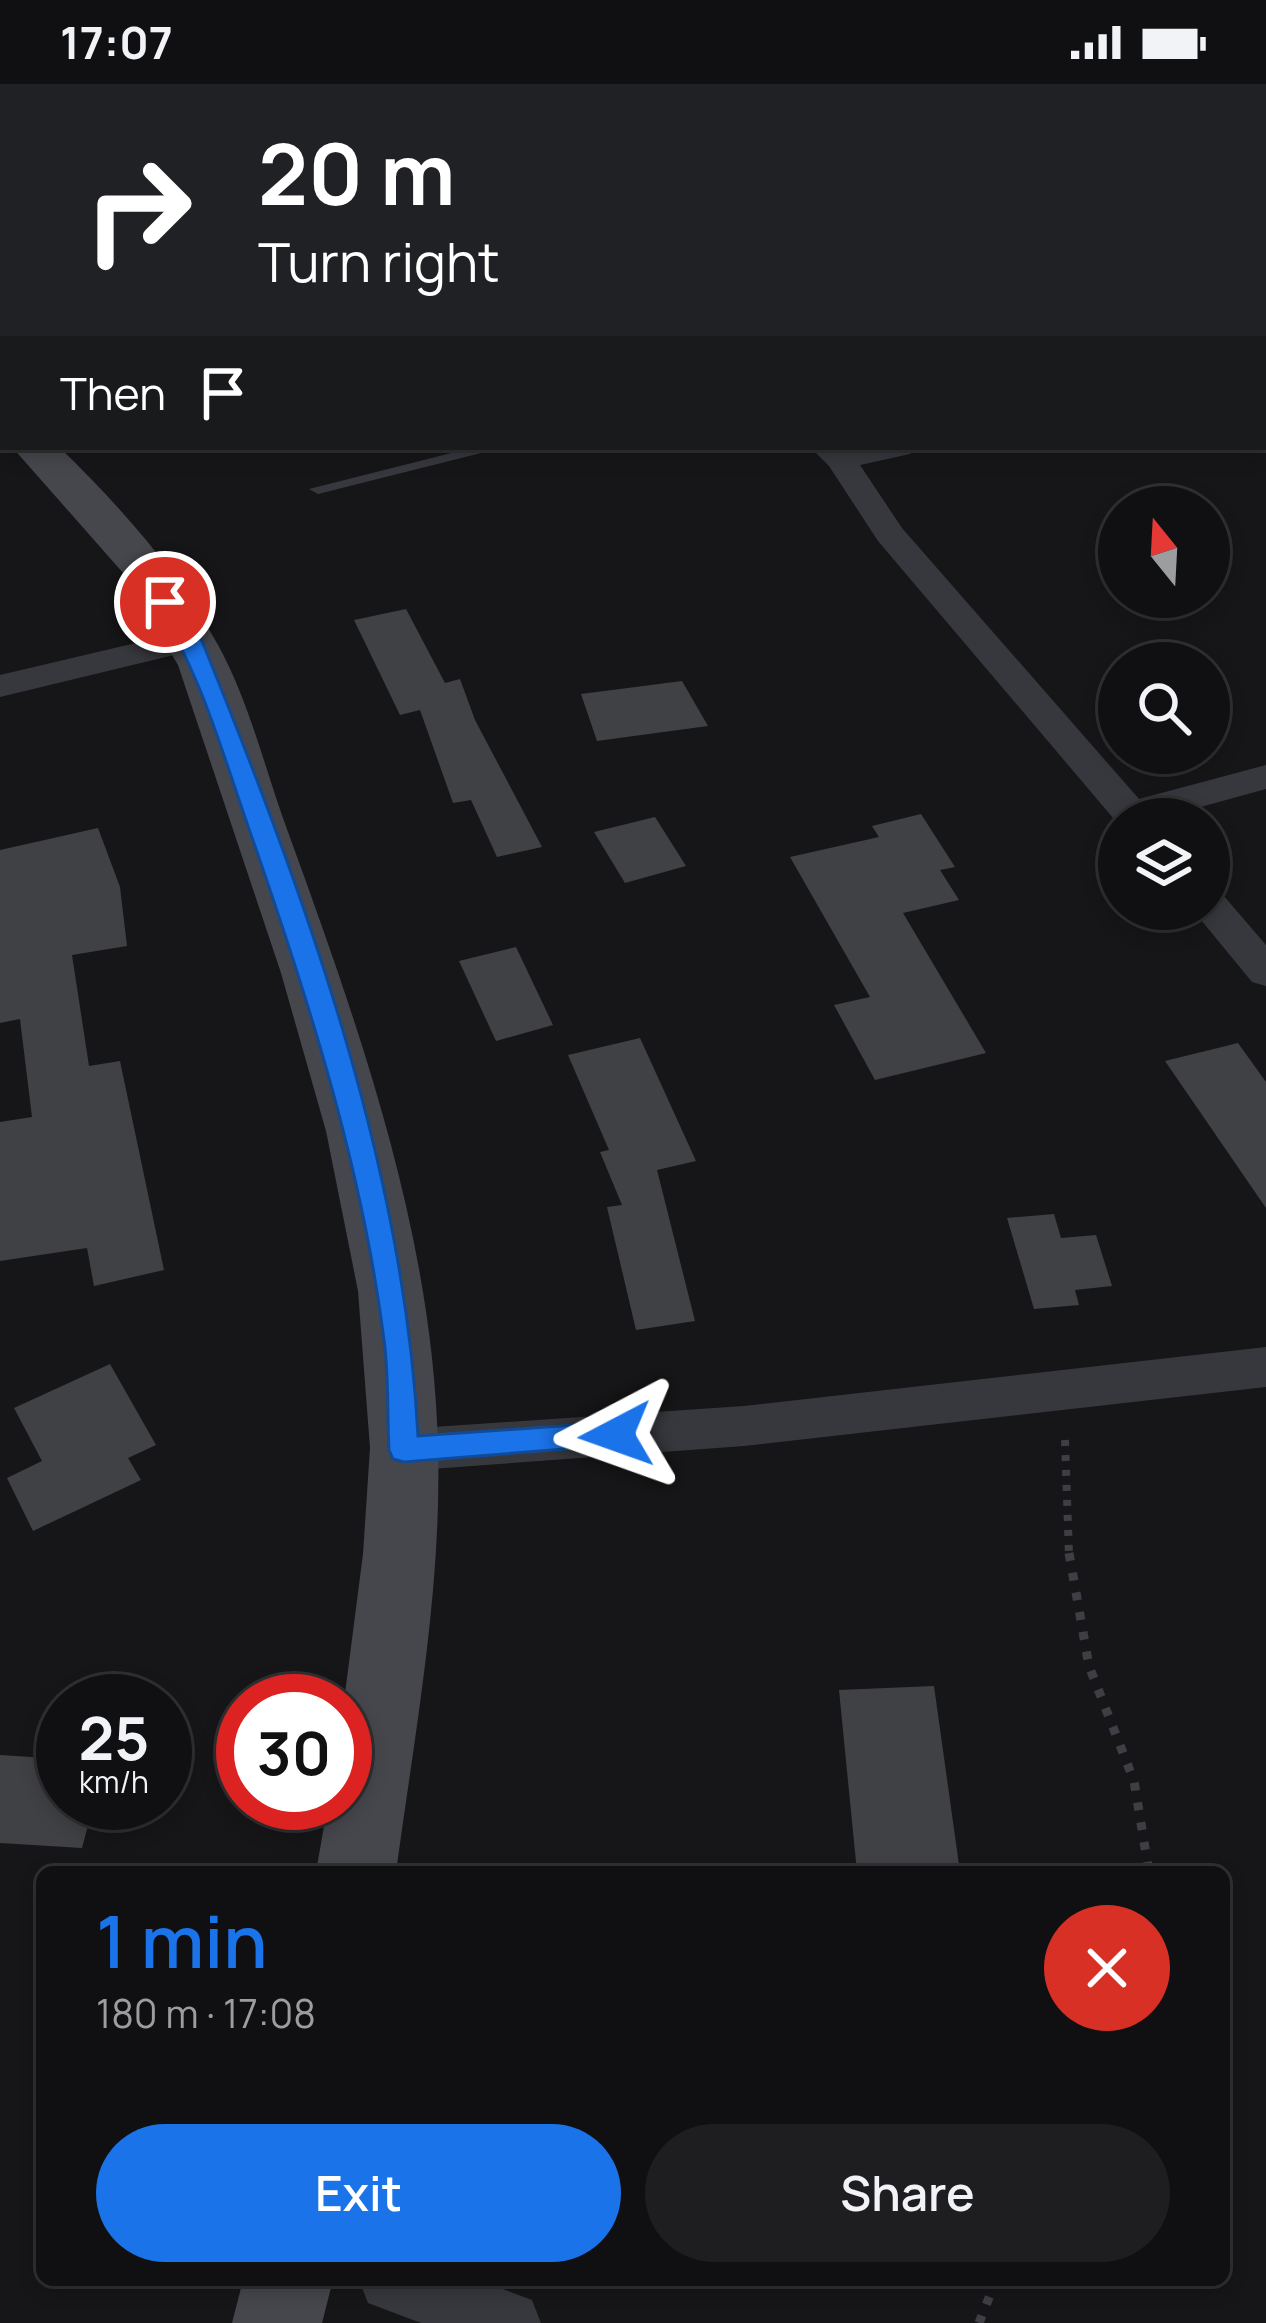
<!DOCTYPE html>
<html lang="en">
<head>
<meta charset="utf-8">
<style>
  :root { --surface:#101012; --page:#1e1e20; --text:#f1f3f6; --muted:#9c9d9f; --line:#303032; --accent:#1a73e8 }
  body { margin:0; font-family:Manrope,sans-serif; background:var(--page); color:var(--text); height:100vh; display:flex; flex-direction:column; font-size:45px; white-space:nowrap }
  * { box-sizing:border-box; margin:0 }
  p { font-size:39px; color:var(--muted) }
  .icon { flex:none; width:66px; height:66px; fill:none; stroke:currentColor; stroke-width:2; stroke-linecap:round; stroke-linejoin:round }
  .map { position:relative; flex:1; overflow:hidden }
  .drawer { position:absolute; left:36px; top:1782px; width:1194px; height:420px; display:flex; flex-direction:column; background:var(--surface); border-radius:18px; box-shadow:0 6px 18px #0003,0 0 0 3px var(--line) }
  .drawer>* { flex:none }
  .guide { position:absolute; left:0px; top:0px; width:1266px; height:366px; box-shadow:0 6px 18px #0003,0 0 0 3px var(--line); background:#202124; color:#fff; overflow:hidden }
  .needle { width:78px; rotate:342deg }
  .fabs { position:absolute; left:1098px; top:402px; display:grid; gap:24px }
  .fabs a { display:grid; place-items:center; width:132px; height:132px; border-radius:50%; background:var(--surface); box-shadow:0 6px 18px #0003,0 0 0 3px var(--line); font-size:60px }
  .speed { position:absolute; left:36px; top:1590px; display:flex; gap:24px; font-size:60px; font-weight:700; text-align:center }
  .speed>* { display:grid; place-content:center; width:156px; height:156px; border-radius:50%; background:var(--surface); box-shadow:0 6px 18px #0003,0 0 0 3px var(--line); line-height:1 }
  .speed small { font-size:30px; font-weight:400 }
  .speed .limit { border:18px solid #d22; background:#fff; color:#111 }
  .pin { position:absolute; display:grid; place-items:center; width:102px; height:102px; color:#fff; margin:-51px; border:6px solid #fff; border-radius:50%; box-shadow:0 3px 12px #0007 }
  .me { position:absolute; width:132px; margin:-66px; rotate:266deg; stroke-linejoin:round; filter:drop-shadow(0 0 9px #0008) }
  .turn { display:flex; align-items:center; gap:42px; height:252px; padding:0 60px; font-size:54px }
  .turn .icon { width:156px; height:156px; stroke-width:2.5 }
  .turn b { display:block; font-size:84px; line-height:102px }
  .then { display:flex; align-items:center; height:114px; padding:0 60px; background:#0003; gap:24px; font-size:45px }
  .round { display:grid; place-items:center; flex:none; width:126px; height:126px; border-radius:63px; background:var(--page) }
  .headline { display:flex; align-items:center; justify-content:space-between; height:204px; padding:0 60px }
  h1 { font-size:72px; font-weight:600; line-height:90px; color:var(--accent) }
  .button { display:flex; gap:24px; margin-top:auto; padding:24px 60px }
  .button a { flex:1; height:138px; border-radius:72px; background:var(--accent); color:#fff; font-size:48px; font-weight:600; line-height:138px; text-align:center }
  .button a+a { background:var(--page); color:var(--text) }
  .status { display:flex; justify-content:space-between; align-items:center; height:84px; padding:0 60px; background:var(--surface); direction:ltr }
  .status svg { height:33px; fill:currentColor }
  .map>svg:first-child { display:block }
  .building { fill:#404145 }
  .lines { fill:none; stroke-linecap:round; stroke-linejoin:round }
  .path-far1 { stroke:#3d3f44; stroke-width:8; stroke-dasharray:6 9; stroke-linecap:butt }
  .path { stroke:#3d3f44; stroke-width:9; stroke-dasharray:8 12; stroke-linecap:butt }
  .lane { fill:#37383d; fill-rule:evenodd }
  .street { fill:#37383d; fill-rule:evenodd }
  .secondary { fill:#45474d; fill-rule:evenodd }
  .route { fill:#1a73e8; stroke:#114b97; stroke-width:3 }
</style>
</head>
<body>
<div class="status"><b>17:07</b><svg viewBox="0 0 49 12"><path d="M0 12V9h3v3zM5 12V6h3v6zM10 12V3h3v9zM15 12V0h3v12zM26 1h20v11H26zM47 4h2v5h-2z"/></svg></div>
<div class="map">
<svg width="1266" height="2239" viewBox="0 0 1266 2239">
  <rect width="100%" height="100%" fill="#161618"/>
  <g class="building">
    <polygon points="406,525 445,599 460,595 475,636 542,763 497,773 471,716 453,719 420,626 400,631 354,536"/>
    <polygon points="682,597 708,642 597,657 581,610"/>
    <polygon points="921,730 955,783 940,786 959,816 903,829 986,969 875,996 834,921 870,913 790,773 879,753 872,742"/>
    <polygon points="655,733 686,782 625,799 594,748"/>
    <polygon points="98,744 120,803 127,862 72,871 89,982 120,977 164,1186 94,1202 87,1164 0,1177 0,1038 32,1033 20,935 0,939 0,766"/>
    <polygon points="516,863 553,941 496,957 459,877"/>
    <polygon points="640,954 696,1077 657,1086 695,1237 636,1246 607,1123 622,1121 600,1068 609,1066 568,971"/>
    <polygon points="1238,959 1266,998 1266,1124 1165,977"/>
    <polygon points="1054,1130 1061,1154 1096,1151 1112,1202 1075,1206 1079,1221 1034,1225 1007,1134"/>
    <polygon points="110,1280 156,1361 128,1374 141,1396 33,1447 7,1394 42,1377 14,1324"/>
    <polygon points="934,1602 960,1788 857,1788 839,1606"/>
    <polygon points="0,1671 63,1675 63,1719 94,1719 82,1764 0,1759"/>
  </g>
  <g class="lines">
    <polyline class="path-far1" points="1065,1356 1069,1472"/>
    <g class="path">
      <polyline points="1069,1469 1089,1582 1134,1697 1149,1788"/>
      <polyline points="979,2239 996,2196"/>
    </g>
    <polygon class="lane" points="475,363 505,363 318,410 309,405"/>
    <g class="street">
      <polygon points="46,0 73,0 75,3 48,3"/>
      <polygon points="86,0 125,0 84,3"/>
      <polygon points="491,0 518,0 520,3 493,3"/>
      <polygon points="904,0 930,0 932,3 906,3"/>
      <polygon points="3,12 3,28 0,29 0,13"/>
      <rect x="1263" y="102" width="3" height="16"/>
      <rect x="1263" y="271" width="3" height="18"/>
      <polygon points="810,363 915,363 910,370 860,381 902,444 1139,715 1266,681 1266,705 1157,735 1119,735 1119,741 878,457 829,382"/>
      <polygon points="191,546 203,550 209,557 203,564 0,613 0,591"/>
      <polygon points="1209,808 1223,811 1266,861 1266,902 1252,898 1192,825 1209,825"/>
      <polygon points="1266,1263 1266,1303 744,1362 404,1387 387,1381 379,1366 387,1351 404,1345 744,1322"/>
      <polygon points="359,2196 479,2196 532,2216 541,2239 421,2239 368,2219"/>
    </g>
    <g class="secondary">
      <path d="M12,363H59C120,422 177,486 218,561C250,619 265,686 288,748C360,946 433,1151 438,1363C442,1505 415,1648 396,1788H316L328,1719H345L344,1617L363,1470L370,1364L358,1207L326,1047L281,889L178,581L124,490Z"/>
      <polygon points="243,2196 333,2196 322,2239 232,2239"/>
    </g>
  </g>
  <path class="route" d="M165,512L173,514L202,557C304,809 404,1079 418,1352L616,1338L627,1342L631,1351L627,1360L404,1378L393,1375L389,1366C387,1330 389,1292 384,1256C362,1082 307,911 249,745C222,668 200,587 155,518Z"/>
</svg>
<div class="fabs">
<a><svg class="needle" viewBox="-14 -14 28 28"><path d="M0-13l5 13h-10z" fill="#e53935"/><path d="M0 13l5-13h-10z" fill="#9c9d9f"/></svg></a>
<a><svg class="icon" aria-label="search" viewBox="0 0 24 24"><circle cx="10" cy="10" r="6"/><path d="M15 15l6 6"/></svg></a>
<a><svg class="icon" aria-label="layers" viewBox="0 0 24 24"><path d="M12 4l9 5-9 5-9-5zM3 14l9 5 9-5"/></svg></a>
</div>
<div class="speed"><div>25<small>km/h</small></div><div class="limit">30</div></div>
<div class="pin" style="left:165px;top:518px;background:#d93025"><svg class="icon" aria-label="arrive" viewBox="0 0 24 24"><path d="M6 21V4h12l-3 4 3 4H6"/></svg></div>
<svg class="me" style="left:616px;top:1351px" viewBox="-20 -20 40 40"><path d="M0-17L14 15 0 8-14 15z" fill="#1a73e8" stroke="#fff" stroke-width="4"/></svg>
<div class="guide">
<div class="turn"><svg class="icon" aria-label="right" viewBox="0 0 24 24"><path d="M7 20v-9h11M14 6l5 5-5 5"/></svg><div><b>20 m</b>Turn right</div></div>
<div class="then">Then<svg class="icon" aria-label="arrive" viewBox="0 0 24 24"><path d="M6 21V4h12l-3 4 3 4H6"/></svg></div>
</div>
<section class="drawer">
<div class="headline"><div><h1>1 min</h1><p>180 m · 17:08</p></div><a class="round" style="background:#d93025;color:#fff"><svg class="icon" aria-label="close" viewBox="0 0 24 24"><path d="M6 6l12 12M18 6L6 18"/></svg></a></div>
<div class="button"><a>Exit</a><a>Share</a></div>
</section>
</div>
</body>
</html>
